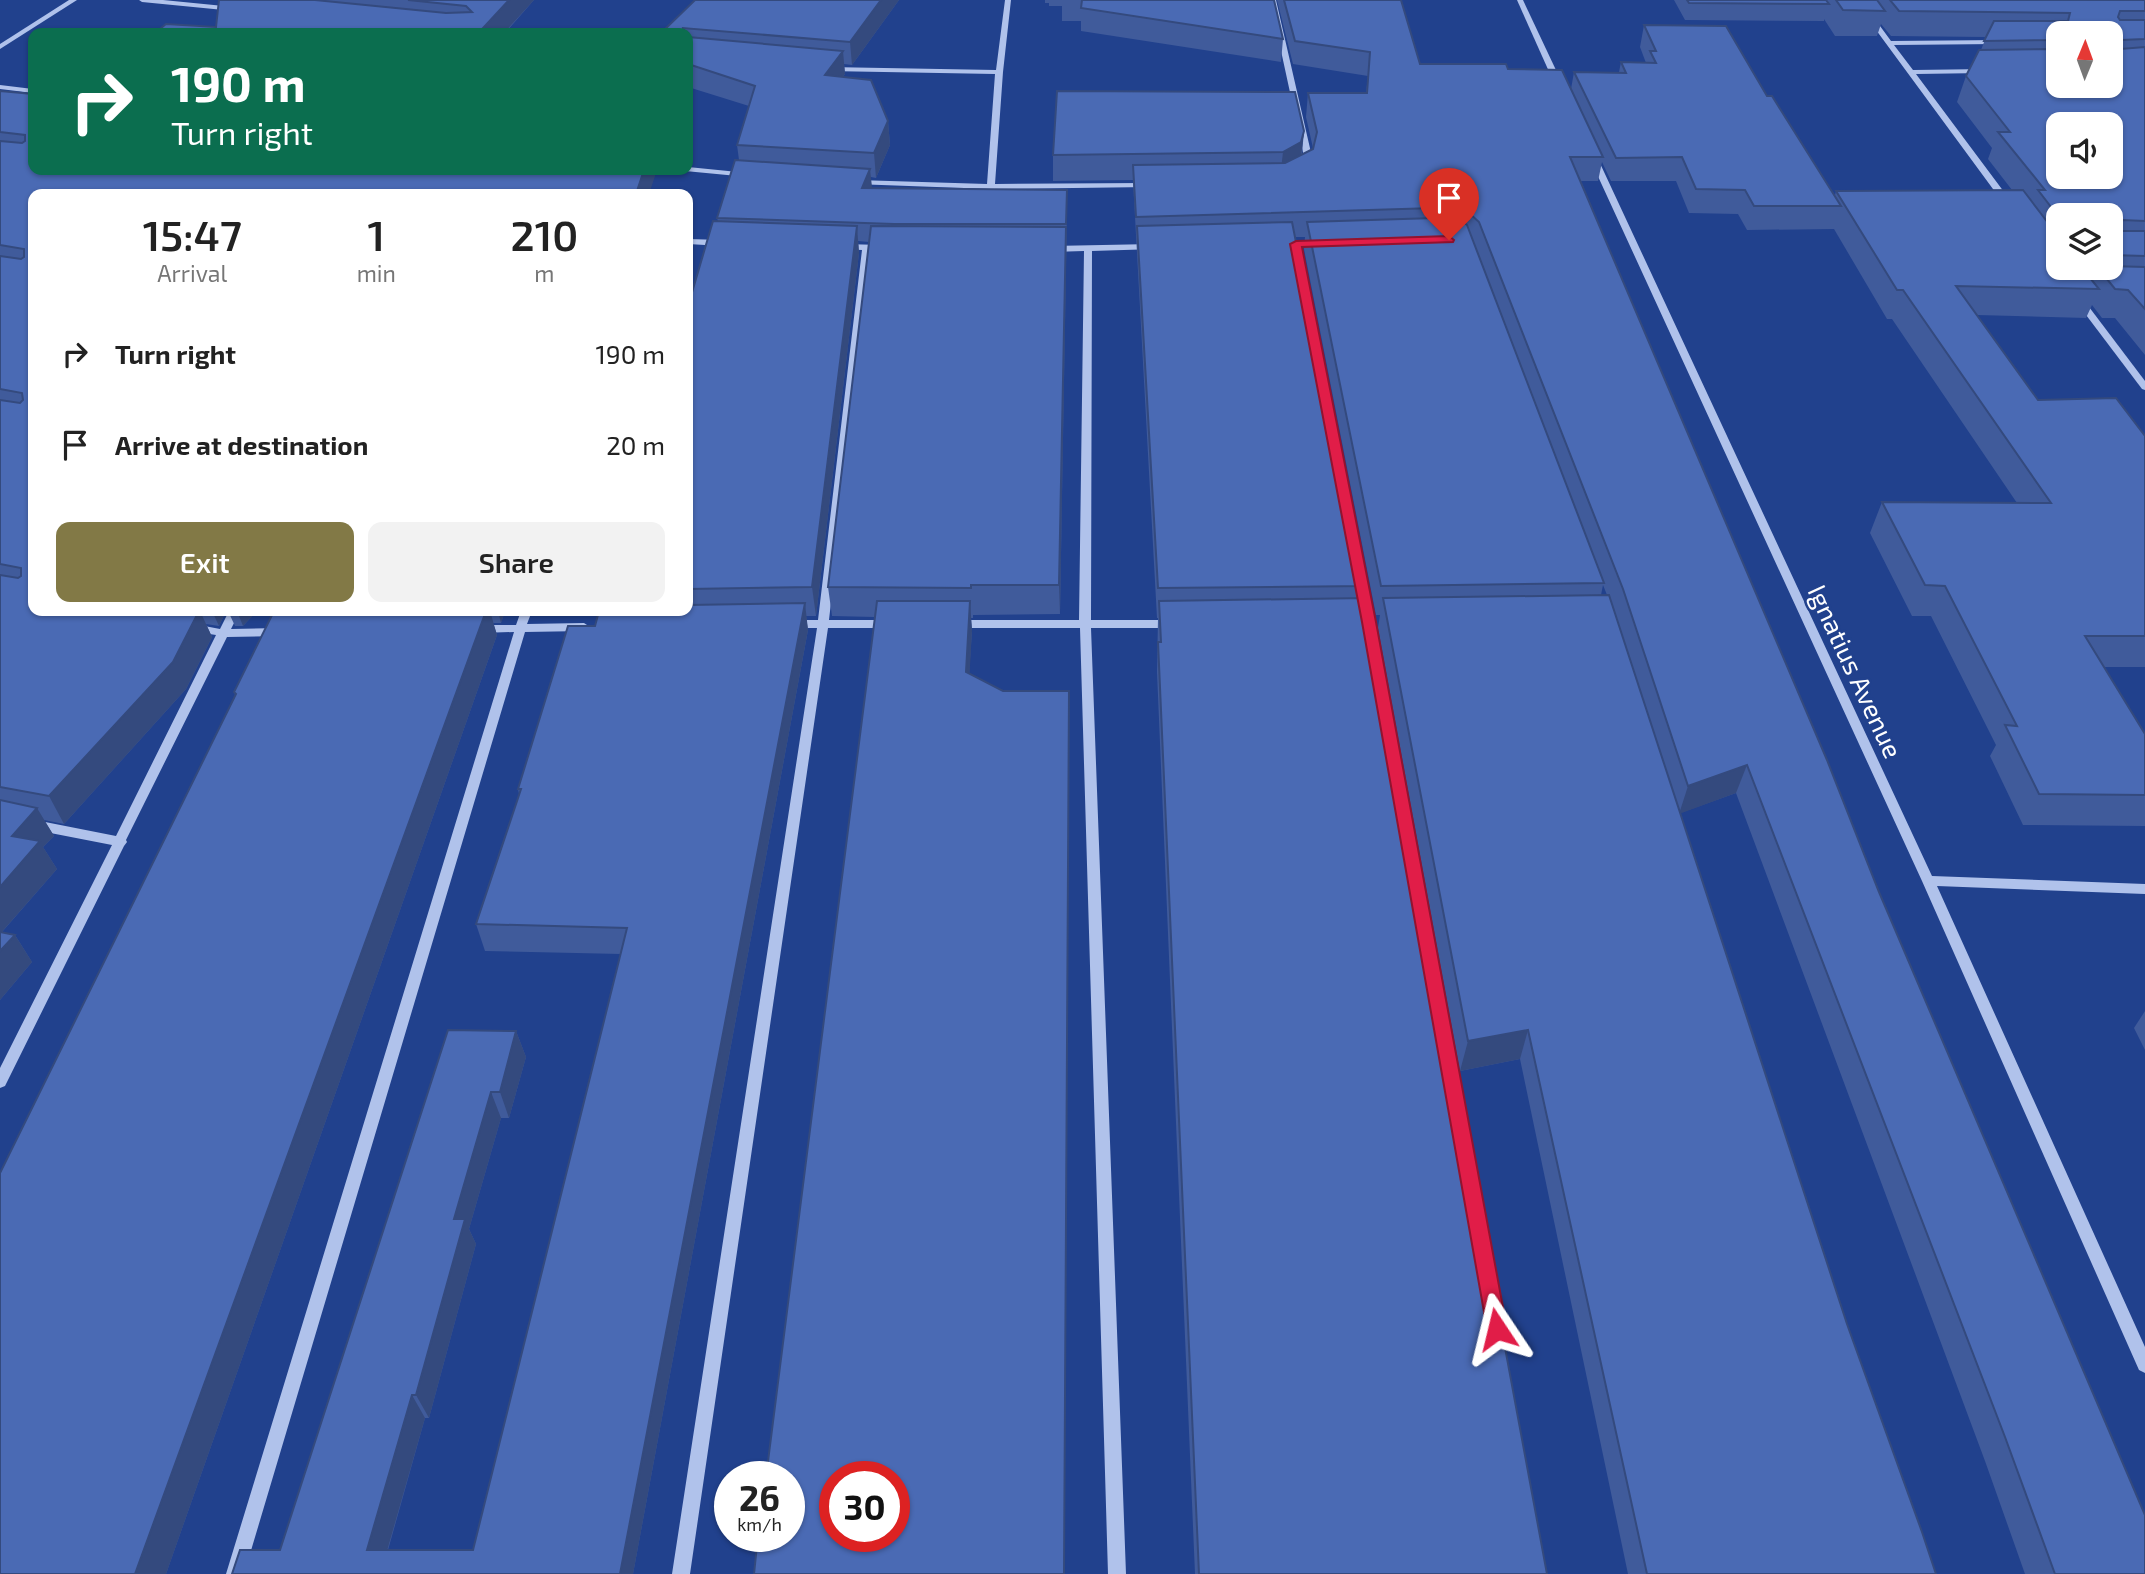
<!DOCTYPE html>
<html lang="en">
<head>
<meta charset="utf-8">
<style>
  :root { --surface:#fff; --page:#f2f2f2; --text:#222; --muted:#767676; --accent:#827946 }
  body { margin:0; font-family:"Exo 2",sans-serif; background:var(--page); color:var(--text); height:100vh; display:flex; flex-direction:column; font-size:26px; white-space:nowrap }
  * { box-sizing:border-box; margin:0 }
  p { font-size:23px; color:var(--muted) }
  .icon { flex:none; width:38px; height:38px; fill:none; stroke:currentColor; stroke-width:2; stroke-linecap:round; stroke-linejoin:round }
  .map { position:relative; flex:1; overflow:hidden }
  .details { position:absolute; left:28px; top:189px; width:665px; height:427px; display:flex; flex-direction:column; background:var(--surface); border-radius:14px; box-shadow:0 2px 5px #0004 }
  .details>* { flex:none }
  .guide { position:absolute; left:28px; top:28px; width:665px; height:147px; border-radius:14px; box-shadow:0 2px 5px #0004; background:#0b6e4f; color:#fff; overflow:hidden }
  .needle { width:46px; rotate:1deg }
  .fabs { position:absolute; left:2046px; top:21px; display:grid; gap:14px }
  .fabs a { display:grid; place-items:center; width:77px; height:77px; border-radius:14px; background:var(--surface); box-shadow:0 2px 5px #0004; font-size:35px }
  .speed { position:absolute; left:714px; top:1461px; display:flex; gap:14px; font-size:35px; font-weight:700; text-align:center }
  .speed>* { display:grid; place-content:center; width:91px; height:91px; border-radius:50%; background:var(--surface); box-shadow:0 2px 5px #0004; line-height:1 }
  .speed small { font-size:18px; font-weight:400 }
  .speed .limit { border:10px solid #d22; background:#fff; color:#111 }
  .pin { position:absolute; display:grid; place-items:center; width:60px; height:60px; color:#fff; margin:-72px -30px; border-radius:50% 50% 50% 0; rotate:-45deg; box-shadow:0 0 7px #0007 }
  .pin .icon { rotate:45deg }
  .me { position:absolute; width:77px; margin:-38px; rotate:350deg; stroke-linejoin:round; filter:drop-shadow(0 0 5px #0008) }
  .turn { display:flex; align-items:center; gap:24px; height:147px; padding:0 28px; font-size:32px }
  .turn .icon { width:91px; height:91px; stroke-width:2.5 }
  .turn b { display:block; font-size:49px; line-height:60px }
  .eta { display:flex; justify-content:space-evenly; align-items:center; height:119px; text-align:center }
  .eta b { font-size:42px; font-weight:600; line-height:49px }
  .button { display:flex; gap:14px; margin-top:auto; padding:14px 28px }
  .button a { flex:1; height:80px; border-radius:14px; background:var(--accent); color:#fff; font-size:28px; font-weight:600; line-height:80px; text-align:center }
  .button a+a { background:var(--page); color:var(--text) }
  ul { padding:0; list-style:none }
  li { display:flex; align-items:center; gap:21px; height:91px; padding:0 28px }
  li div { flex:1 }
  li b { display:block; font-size:26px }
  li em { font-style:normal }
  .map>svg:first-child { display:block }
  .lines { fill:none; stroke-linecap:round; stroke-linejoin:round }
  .minor { fill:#b0c2eb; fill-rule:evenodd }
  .wall { fill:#405b9b; fill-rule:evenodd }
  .shaded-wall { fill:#344a7e }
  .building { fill:#4a6ab4; stroke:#344a7e; stroke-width:2; fill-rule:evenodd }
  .route { fill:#e11d48; stroke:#92132f; stroke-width:2 }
  .labels { text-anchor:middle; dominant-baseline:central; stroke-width:5; stroke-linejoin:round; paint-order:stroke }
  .street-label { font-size:26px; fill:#fff; stroke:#21418d }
</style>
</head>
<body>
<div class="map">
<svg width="2145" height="1574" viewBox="0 0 2145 1574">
  <rect width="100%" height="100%" fill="#21418d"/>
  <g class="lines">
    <g class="minor">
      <polygon points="69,0 77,0 0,49 0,44"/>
      <polygon points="139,0 163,0 234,7 237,9 234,11 142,2"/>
      <polygon points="1005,0 1011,0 1003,72 995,184 1147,183 1151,185 1150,187 991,189 854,184 854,180 857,180 987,184 995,74 828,71 824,69 828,67 996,70"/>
      <polygon points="1270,0 1276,0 1312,157 1310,167 1306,169 1302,167 1304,157"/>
      <polygon points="1517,0 1523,0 1563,85 1562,87 1555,85"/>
      <polygon points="1854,0 1861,0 1891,41 2000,40 2001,42 1997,44 1894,45 1913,70 1987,69 1988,71 1984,73 1916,74 2010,200 2010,204 2004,204"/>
      <polygon points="0,85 33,89 33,93 0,89"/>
      <polygon points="1591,157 1598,159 1932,876 2145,884 2145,894 1937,886 2145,1347 2145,1373 2139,1370 1922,881 1590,159"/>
      <polygon points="688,167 748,173 752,175 748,177 685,171 688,170"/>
      <polygon points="688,239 722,240 726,243 722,246 688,244"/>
      <polygon points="842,244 883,245 887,248 883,251 871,250 829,620 889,620 895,624 889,628 828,628 690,1574 672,1574 817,628 792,628 786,624 792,620 818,620 862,250 839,249 839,245"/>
      <polygon points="1153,244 1157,247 1156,249 1092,251 1091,620 1172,620 1178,624 1172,628 1091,628 1126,1574 1108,1574 1080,628 956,628 950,624 956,620 1079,620 1084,251 1052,252 1048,249 1052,246"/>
      <polygon points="2080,298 2083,299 2145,381 2145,390 2142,389 2077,303 2076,301"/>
      <polygon points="229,611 240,611 231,629 280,628 286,632 280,636 227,637 126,840 127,842 124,846 7,1082 5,1086 0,1088 0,1068 112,845 35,830 29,825 35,820 116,836 216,635 190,631 188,628 194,624 220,629"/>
      <polygon points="521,611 532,611 527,624 584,623 590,627 584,631 525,632 244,1574 226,1574 514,632 480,633 474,629 480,625 516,625"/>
    </g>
  </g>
  <g class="wall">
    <polygon points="219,0 534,0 506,32 216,27"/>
    <polygon points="695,0 899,0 852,65 844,64 845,74 843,77 888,121 890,145 876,178 871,177 871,188 1067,208 1060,614 973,615 973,618 971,618 972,631 969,674 1064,1574 875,617 832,616 828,587 869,242 858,241 859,253 816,616 806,616 808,630 633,1574 280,1550 516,1031 526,1057 509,1118 501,1118 469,1229 476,1244 429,1418 425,1418 388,1550 473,1550 621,954 485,951 476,924 519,794 518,789 595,626 688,611 688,306 718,221 717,218 739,160 737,145 749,106 688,87 688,33 661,33"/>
    <polygon points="1045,0 1274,0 1283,39 1281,62 1081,31 1081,21 1062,21 1062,6 1049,6 1049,3 1045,3"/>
    <path d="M1277,0H1401L1420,64L1508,69L1571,89L1574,72H1619L1621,62L1646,63L1640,47L1644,25L1767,96L1835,195L1836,191L2012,190L1988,159L1992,148L1957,102L1966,76L1981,50L1986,37L1891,36L1881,24L1877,36H1835L1824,19V21L1685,20L1674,0H2145V355L2115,318H2102L2092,305L2086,318L1977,315L2038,400L2145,436V667H2104L2145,734V826L2023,825L1990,756L1996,745L1931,616H1912L1870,533L1882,502L2017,503L1892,319H1887L1834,229L1747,230L1738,214L1689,213L1676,181H1611L1602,162L1598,181H1581L2145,1574H2025L1985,1461L1736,793L1680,813L1847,1324L1936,1574H1628L1520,1059L1460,1071L1378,628L1380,615H1376L1304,249L1305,237H1295L1364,586L1362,598L1547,1574H1195L1157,672L1158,618H1157L1133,180L1053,181V155L1304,131L1302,154L1313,148L1306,117L1308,93H1366L1368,76L1293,64ZM2058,33H2110L2058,86ZM2058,215H2110V268H2058ZM1603,585L1607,595H1601Z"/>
    <polygon points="0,91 33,94 33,170 657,170 33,194 33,611 226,611 219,626 206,624 212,637 186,689 64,824 44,820 54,836 43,847 57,869 2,932 15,935 32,962 0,1000"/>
    <polygon points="228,611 257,611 243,626 235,626"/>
    <polygon points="274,611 505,611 501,623 493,623 497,635 166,1574 0,1574 235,695 234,692"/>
    <polygon points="2145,1011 2145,1050 2134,1028"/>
  </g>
  <g class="shaded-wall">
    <polygon points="509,0 534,0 504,33 483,28"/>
    <polygon points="881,0 899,0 852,65 850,42"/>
    <polygon points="843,51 845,74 827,99 825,75"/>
    <polygon points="888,121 890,145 876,178 874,153"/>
    <polygon points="1304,131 1301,157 1280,178 1283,152"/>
    <polygon points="870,169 872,187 863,207 862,188"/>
    <polygon points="644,170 657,170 649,194 636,194"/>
    <polygon points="857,226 859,253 816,616 812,587"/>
    <polygon points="1066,227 1066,254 1060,614 1059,585"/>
    <polygon points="970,601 972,631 968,702 966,672"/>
    <polygon points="805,603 808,630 633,1574 620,1574"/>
    <polygon points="199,611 200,611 212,637 186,689 64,824 49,796"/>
    <polygon points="212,611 226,611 219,626"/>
    <polygon points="237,611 257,611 243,626"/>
    <polygon points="486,611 490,611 497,635 166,1574 135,1574"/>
    <polygon points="498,611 505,611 501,623"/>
    <polygon points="1747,765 1736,793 1679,814 1688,786"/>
    <polygon points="37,808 54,836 43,847 57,869 0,934 0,887 12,836"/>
    <polygon points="15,935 32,962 0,1000 0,951"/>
    <polygon points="1528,1030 1520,1059 1460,1071 1468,1041"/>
    <polygon points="516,1031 526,1057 509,1118 500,1092"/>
    <polygon points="491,1092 501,1118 469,1229 476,1244 429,1418 416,1395 454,1219"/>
    <polygon points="412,1395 425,1418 381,1572 367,1550"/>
  </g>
  <g class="building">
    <polygon points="219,0 315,0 446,13 472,12 466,6 408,0 509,0 483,28 516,33 155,33 166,24 216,27"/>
    <polygon points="695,0 881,0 850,42 683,28 684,33 661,33"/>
    <polygon points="1082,0 1274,0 1283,39 1081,8"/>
    <polygon points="1284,0 1401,0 1420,64 1506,64 1508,69 1562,70 1603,157 1570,157 1827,760 1879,892 2145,1515 2145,1574 2055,1574 2005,1437 1747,765 1688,786 1623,589 1479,222 1469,213 1435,208 1136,217 1133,165 1285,163 1313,149 1317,132 1308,93 1367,93 1370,52 1295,41"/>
    <polygon points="1687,0 1826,0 1829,4 1689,3"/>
    <polygon points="1836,0 1877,0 1885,11 1843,10"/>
    <path d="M1890,0H2145V11H2120L2118,17L2120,20H2145V39L2121,40L2118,42L2121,49L2145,47V221L2122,220L2120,229L2123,231H2145V256L2110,255V215L2058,216L2038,190H2045L1998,132H2010L1966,76L1979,50L2058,49V86H2110V33H2058V40L1984,41L1994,21H2068L2070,13L1899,11ZM2058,124H2110V177H2058Z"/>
    <polygon points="1644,25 1726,26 1767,96 1772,96 1841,206 1754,206 1745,190 1696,189 1682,157 1616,158 1574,72 1626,73 1621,62 1656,63 1650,51 1656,51"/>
    <polygon points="688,37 843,51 825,75 871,80 888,121 874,153 737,145 755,86 688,64"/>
    <polygon points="0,91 33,94 33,170 249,170 269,172 292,172 294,170 644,170 636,194 33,194 33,611 199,611 173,662 49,796 0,787 0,575 18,578 21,576 21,568 0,564 0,400 20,403 23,400 22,393 0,389 0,256 21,259 24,257 24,249 0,245 0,141 22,143 25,141 25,135 0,132"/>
    <polygon points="1057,91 1295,92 1304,131 1301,142 1283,152 1053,155"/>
    <polygon points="735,160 870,169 862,188 1067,190 1066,224 894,224 717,218"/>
    <polygon points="2023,190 2058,236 2058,268 2082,268 2099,289 1956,286 2038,400 2116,398 2145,436 2145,636 2085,636 2145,734 2145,795 2039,794 2005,725 2017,726 1945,586 1925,585 1882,502 2051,503 1903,290 1897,290 1836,191"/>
    <polygon points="1435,218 1462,221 1467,225 1604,583 1381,586 1307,222"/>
    <polygon points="713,221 857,226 812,587 688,589 688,306"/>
    <polygon points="1292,222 1364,586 1158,588 1137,226"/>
    <polygon points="871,226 1066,227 1059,585 971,585 971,588 828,587"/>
    <polygon points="2110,266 2145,267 2145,309 2128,290 2115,289 2098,268 2110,268"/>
    <polygon points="1609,595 1847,1324 1922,1532 1936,1574 1647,1574 1528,1030 1468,1041 1383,598"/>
    <polygon points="1366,598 1547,1574 1199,1574 1158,642 1161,642 1159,601"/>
    <path d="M877,601H970L966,672L1003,691H1069L1064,1574H754L758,1536H789V1477H766ZM835,1477H894V1536H835Z"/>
    <polygon points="805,603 620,1574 232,1574 240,1550 280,1550 448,1030 516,1031 500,1092 491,1092 454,1219 465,1219 416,1395 412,1395 367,1550 473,1550 627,928 476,924 521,789 518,789 568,626 595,626 599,611 688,611 688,605"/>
    <polygon points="274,611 486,611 135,1574 0,1574 0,1173 236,694 234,692"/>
    <polygon points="0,800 37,808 12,836 40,841 0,887"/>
    <polygon points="0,932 15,935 0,951"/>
  </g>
  <polygon class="route" points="1449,236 1454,240 1453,242 1302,247 1376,622 1507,1329 1504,1336 1497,1339 1490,1336 1487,1329 1362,622 1290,244 1296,241"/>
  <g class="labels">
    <g class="street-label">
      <text transform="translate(1856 671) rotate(65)">Ignatius Avenue</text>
    </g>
  </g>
</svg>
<div class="fabs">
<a><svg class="needle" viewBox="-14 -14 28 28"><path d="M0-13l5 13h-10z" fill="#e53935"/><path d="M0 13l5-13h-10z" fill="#767676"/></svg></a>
<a><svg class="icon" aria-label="sound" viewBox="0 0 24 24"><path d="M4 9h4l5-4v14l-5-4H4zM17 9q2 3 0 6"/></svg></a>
<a><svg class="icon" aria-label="layers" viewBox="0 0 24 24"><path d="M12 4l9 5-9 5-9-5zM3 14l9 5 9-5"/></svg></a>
</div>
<div class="speed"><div>26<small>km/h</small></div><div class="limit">30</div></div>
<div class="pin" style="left:1449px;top:240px;background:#d93025"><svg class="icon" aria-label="arrive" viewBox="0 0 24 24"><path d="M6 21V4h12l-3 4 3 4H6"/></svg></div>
<svg class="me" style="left:1497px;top:1329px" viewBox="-20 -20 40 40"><path d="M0-17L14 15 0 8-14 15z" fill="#e11d48" stroke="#fff" stroke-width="4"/></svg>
<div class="guide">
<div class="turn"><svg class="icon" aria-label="right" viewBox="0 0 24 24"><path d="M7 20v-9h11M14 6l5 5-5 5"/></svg><div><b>190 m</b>Turn right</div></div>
</div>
<section class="details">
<div class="eta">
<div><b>15:47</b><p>Arrival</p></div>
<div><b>1</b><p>min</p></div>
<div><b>210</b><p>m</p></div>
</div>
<ul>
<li><svg class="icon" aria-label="right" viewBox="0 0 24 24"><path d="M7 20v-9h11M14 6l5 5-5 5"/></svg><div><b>Turn right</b></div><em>190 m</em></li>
<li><svg class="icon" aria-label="arrive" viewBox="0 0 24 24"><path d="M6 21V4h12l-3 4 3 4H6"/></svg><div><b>Arrive at destination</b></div><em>20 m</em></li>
</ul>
<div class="button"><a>Exit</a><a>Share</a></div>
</section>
</div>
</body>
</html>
